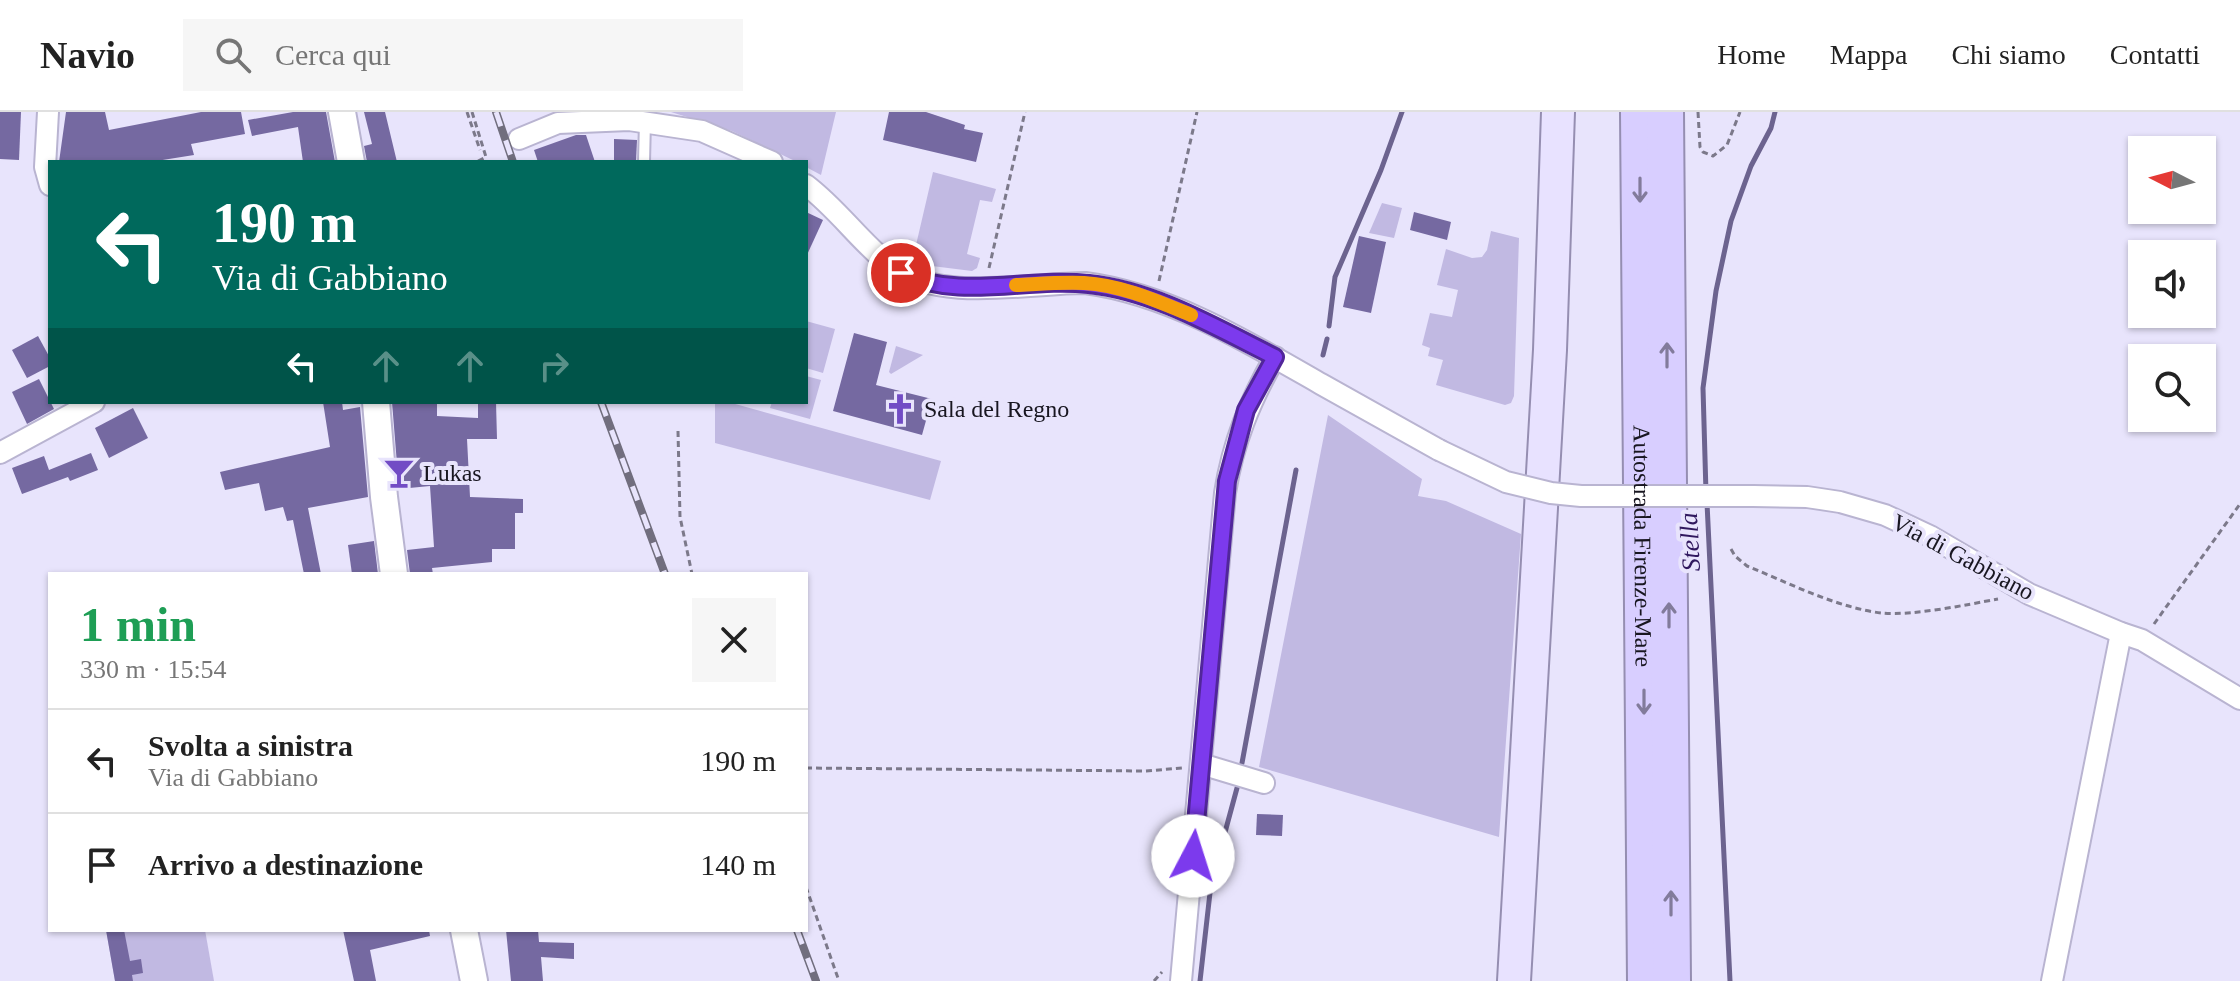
<!DOCTYPE html>
<html lang="it">
<head>
<meta charset="utf-8">
<style>
  :root { --surface:#fff; --page:#f6f6f6; --text:#222; --muted:#767676; --line:#e0e0e0 }
  body { margin:0; font-family:"Times New Roman",serif; background:var(--page); color:var(--text); height:100vh; display:flex; flex-direction:column; font-size:30px; white-space:nowrap }
  * { box-sizing:border-box; margin:0 }
  p { font-size:26px; color:var(--muted) }
  .icon { flex:none; width:44px; height:44px; fill:none; stroke:currentColor; stroke-width:2; stroke-linecap:round; stroke-linejoin:round }
  .map { position:relative; flex:1; overflow:hidden }
  .side { position:absolute; left:48px; top:460px; width:760px; height:360px; display:flex; flex-direction:column; background:var(--surface); border-radius:0px; box-shadow:0 2px 6px #0004 }
  .side>* { flex:none }
  .top-card { position:absolute; left:48px; top:48px; width:760px; height:244px; border-radius:0px; box-shadow:0 2px 6px #0004; background:#00695c; color:#fff; overflow:hidden }
  .needle { width:52px; rotate:276deg }
  .tools { position:absolute; left:2128px; top:24px; display:grid; gap:16px }
  .tools a { display:grid; place-items:center; width:88px; height:88px; border-radius:0px; background:var(--surface); box-shadow:0 2px 6px #0004; font-size:40px }
  .pin { position:absolute; display:grid; place-items:center; width:68px; height:68px; color:#fff; margin:-34px; border:4px solid #fff; border-radius:50%; box-shadow:0 2px 8px #0007 }
  .me { position:absolute; width:88px; margin:-44px; rotate:5deg; stroke-linejoin:round; filter:drop-shadow(0 0 6px #0008) }
  .turn { display:flex; align-items:center; gap:28px; height:168px; padding:0 32px; font-size:36px }
  .turn .icon { width:104px; height:104px; stroke-width:2.5 }
  .turn b { display:block; font-size:56px; line-height:68px }
  .lanes { display:flex; align-items:center; height:76px; padding:0 32px; background:#0003; justify-content:center; gap:40px; direction:ltr }
  .lanes .off { opacity:.35 }
  .round { display:grid; place-items:center; flex:none; width:84px; height:84px; border-radius:0px; background:var(--page) }
  .overview { display:flex; align-items:center; justify-content:space-between; height:136px; padding:0 32px }
  h1 { font-size:48px; font-weight:600; line-height:60px; color:#1e9e55 }
  ul { padding:0; list-style:none }
  li { display:flex; align-items:center; gap:24px; height:104px; padding:0 32px; border-top:2px solid var(--line) }
  li div { flex:1 }
  li b { display:block; font-size:30px }
  li em { font-style:normal }
  header { display:flex; align-items:center; gap:48px; box-sizing:border-box; height:112px; padding:0 40px; background:var(--surface); border-bottom:2px solid var(--line) }
  header strong { font-size:38px }
  nav { display:flex; gap:44px; margin-inline-start:auto; font-size:28px }
  .search { width:560px; height:72px; background:var(--page); display:flex; align-items:center; gap:20px; box-sizing:border-box; padding:0 28px; border-radius:0px; color:var(--muted); font-size:30px }
  .map>svg:first-child { display:block }
  .green { fill:#c1b9e2 }
  .lines { fill:none; stroke-linecap:round; stroke-linejoin:round }
  .stream { stroke:#6c638f; stroke-width:5 }
  .building { fill:#7569a1 }
  .service-casing { stroke:#b9b4d1; stroke-width:14 }
  .minor-casing { stroke:#b9b4d1; stroke-width:24 }
  .tertiary-casing { stroke:#b9b4d1; stroke-width:30 }
  .primary-casing { stroke:#958eb1; stroke-width:36 }
  .motorway-casing { stroke:#958eb1; stroke-width:40 }
  .path { stroke:#7c798a; stroke-width:3; stroke-dasharray:6 4; stroke-linecap:butt }
  .service { stroke:#fff; stroke-width:10 }
  .minor { stroke:#fff; stroke-width:20 }
  .tertiary { stroke:#fff; stroke-width:26 }
  .primary { stroke:#e8e2ff; stroke-width:32 }
  .motorway { stroke:#d8ceff; stroke-width:36 }
  .rail-casing { stroke:#716e7e; stroke-width:8 }
  .rail { stroke:#e8e4fc; stroke-width:5; stroke-dasharray:15; stroke-linecap:butt }
  .minor-bridge-casing { stroke:#b9b4d1; stroke-width:24; stroke-linecap:butt }
  .minor-bridge { stroke:#fff; stroke-width:20 }
  .oneway { stroke:#827b9b }
  .route-casing { stroke:#51269a; stroke-width:20 }
  .route { stroke:#7c3aed; stroke-width:14 }
  .slow { stroke:#f59e0b; stroke-width:14 }
  .labels { text-anchor:middle; dominant-baseline:central; stroke-width:8; stroke-linejoin:round; paint-order:stroke }
  .poi-label { font-size:24px; fill:#181620; stroke:#e8e4fc; text-anchor:start }
  .street-label { font-size:24px; fill:#181620; stroke:#e8e4fc }
  .water-label { font-size:26px; font-style:italic; fill:#30185e; stroke:#e8e4fc }
</style>
</head>
<body>
<header>
<strong>Navio</strong>
<div class="search"><svg class="icon" aria-label="search" viewBox="0 0 24 24"><circle cx="10" cy="10" r="6"/><path d="M15 15l6 6"/></svg>Cerca qui</div>
<nav><a>Home</a><a>Mappa</a><a>Chi siamo</a><a>Contatti</a></nav>
</header>
<div class="map">
<svg width="2240" height="869" viewBox="0 0 2240 869">
  <rect width="100%" height="100%" fill="#e8e4fc"/>
  <g class="green">
    <polygon points="671,0 836,0 821,63 806,55 806,50 797,50 732,19"/>
    <polygon points="933,60 996,77 992,90 980,88 967,142 980,146 977,156 972,159 932,154 913,146"/>
    <polygon points="1382,91 1402,96 1394,126 1369,121"/>
    <polygon points="1491,119 1519,126 1514,284 1511,291 1505,293 1436,273 1443,248 1428,244 1430,236 1422,233 1430,201 1452,205 1458,178 1437,173 1446,137 1472,146 1482,145 1487,138"/>
    <polygon points="806,209 835,217 823,261 806,256"/>
    <polygon points="896,234 923,243 891,262 889,260"/>
    <polygon points="806,264 821,268 810,307 770,296 772,290 806,290"/>
    <polygon points="715,290 728,290 941,349 930,388 715,331"/>
    <polygon points="1328,303 1422,367 1418,384 1446,389 1521,422 1499,725 1259,655"/>
    <polygon points="106,818 205,818 214,869 115,869"/>
  </g>
  <g class="lines">
    <g class="stream">
      <polyline points="1329,214 1335,165 1381,58 1402,0"/>
      <polyline points="1323,243 1327,227"/>
      <polyline points="1706,381 1703,276 1716,179 1731,109 1751,54 1771,16 1775,0"/>
      <polyline points="1707,391 1730,869"/>
      <polyline points="1242,651 1296,358"/>
      <polyline points="1200,869 1211,772 1237,676"/>
    </g>
  </g>
  <g class="building">
    <polygon points="0,0 21,0 19,48 0,47"/>
    <polygon points="66,0 105,0 109,18 201,0 241,0 245,22 191,32 194,43 150,50 59,50"/>
    <polygon points="293,0 326,0 335,50 303,50 298,15 252,24 248,8"/>
    <polygon points="364,0 385,0 397,50 367,50 364,34 372,32"/>
    <polygon points="889,0 926,0 965,13 964,17 983,21 976,50 883,28"/>
    <polygon points="576,23 586,23 595,50 538,50 534,38"/>
    <polygon points="614,27 637,28 636,50 614,50"/>
    <polygon points="806,100 823,108 806,145"/>
    <polygon points="1414,100 1451,110 1447,128 1410,118"/>
    <polygon points="1359,124 1386,130 1371,201 1343,195"/>
    <polygon points="854,221 887,230 876,273 932,287 922,323 833,299"/>
    <polygon points="38,224 50,246 50,254 27,266 12,238"/>
    <polygon points="39,267 54,297 27,312 12,280"/>
    <polygon points="323,290 342,290 343,298 360,295 368,385 308,396 321,462 304,462 293,408 287,409 283,395 265,399 259,371 225,378 220,360 330,335"/>
    <polygon points="392,290 425,290 437,292 437,304 478,306 478,290 496,290 497,327 467,327 470,385 523,387 523,401 515,401 515,437 492,437 492,450 432,456 433,462 410,462 407,438 434,435 430,374 399,377"/>
    <polygon points="133,296 148,326 109,346 95,316"/>
    <polygon points="91,341 98,358 70,369 68,365 22,382 12,356 44,344 49,358"/>
    <polygon points="374,429 378,462 352,462 348,433"/>
    <polygon points="1257,702 1283,703 1282,724 1256,723"/>
    <polygon points="106,818 124,818 130,849 141,847 143,861 132,863 133,869 115,869"/>
    <polygon points="343,818 429,818 430,824 370,838 376,869 354,869"/>
    <polygon points="506,818 538,818 539,830 574,831 574,847 541,845 543,869 511,869"/>
  </g>
  <g class="lines">
    <defs>
      <polyline id="service" points="644,50 645,9"/>
      <g id="minor">
        <polyline points="48,0 45,55 50,73"/>
        <polyline points="519,27 558,11 629,8 702,19 772,50"/>
        <path d="M806,73C838,97 860,130 891,154C940,191 1027,171 1085,171C1169,182 1248,230 1321,272C1360,294 1400,316 1439,338"/>
        <polyline points="0,341 94,290"/>
        <polyline points="1753,384 1807,385 1840,390 1885,403 1930,424 2029,482 2121,521 2142,528 2240,587"/>
        <polyline points="1201,652 1264,671"/>
        <path d="M1181,869L1225,381C1233,330 1250,289 1275,245"/>
        <polyline points="2052,869 2121,521"/>
      </g>
      <g id="tertiary">
        <polyline points="342,0 351,50"/>
        <polyline points="376,290 384,385 394,462"/>
        <polyline points="464,818 474,869"/>
      </g>
      <polyline id="primary" points="1514,869 1550,238 1558,0"/>
      <g id="motorway">
        <path id="s1" d="M1639,0L1646,869"/>
        <polyline points="1665,0 1672,869"/>
      </g>
    </defs>
    <use href="#service" class="service-casing"/>
    <use href="#minor" class="minor-casing"/>
    <use href="#tertiary" class="tertiary-casing"/>
    <use href="#primary" class="primary-casing"/>
    <use href="#motorway" class="motorway-casing"/>
    <g class="path">
      <polyline points="467,0 480,38"/>
      <polyline points="472,0 486,45 476,50"/>
      <polyline points="1698,0 1700,35 1703,40 1713,44 1727,33 1740,0"/>
      <polyline points="989,156 1025,0"/>
      <polyline points="1159,169 1197,0"/>
      <polyline points="678,319 680,405 692,462"/>
      <path d="M1731,437L1735,444L1747,454C1789,471 1835,495 1881,501C1913,504 1965,493 1998,487"/>
      <polyline points="2154,512 2240,392"/>
      <polyline points="806,656 1146,659 1182,656"/>
      <polyline points="806,775 839,869"/>
      <polyline points="1154,869 1162,860"/>
    </g>
    <use href="#service" class="service"/>
    <use href="#minor" class="minor"/>
    <use href="#tertiary" class="tertiary"/>
    <use href="#primary" class="primary"/>
    <use href="#motorway" class="motorway"/>
    <defs>
      <g id="rail">
        <polyline points="496,0 513,50"/>
        <polyline points="601,290 665,462"/>
        <polyline points="797,818 816,869"/>
      </g>
    </defs>
    <use href="#rail" class="rail-casing"/>
    <use href="#rail" class="rail"/>
    <defs>
      <polyline id="minor-bridge" points="1439,338 1506,370 1551,381 1581,384 1753,384"/>
    </defs>
    <use href="#minor-bridge" class="minor-bridge-casing"/>
    <use href="#minor-bridge" class="minor-bridge"/>
  </g>
  <defs><path id="oneway-shaft" d="M-6 0H5M1.5-3L5.5 0L1.5 3" fill="none" stroke-width="1.6" stroke-linecap="round" stroke-linejoin="round" transform="scale(2)"/></defs>
  <g class="oneway">
    <use href="#oneway-shaft" transform="translate(1640 78) rotate(90)"/>
    <use href="#oneway-shaft" transform="translate(1667 243) rotate(-90)"/>
    <use href="#oneway-shaft" transform="translate(1669 503) rotate(-90)"/>
    <use href="#oneway-shaft" transform="translate(1644 590) rotate(90)"/>
    <use href="#oneway-shaft" transform="translate(1671 791) rotate(-90)"/>
  </g>
  <g class="lines">
    <defs>
      <path id="route" d="M901,161C961,189 1026,165 1089,172C1155,179 1217,216 1275,245L1246,298L1227,369L1193,744"/>
    </defs>
    <use href="#route" class="route-casing"/>
    <use href="#route" class="route"/>
    <path class="slow" d="M1016,173C1038,172 1061,170 1084,171C1121,173 1157,189 1191,203"/>
  </g>
  <defs>
    <symbol id="church-bare" viewBox="-9 -9 18 18"><path d="M-1.2-6h2.4v3.5h3.3v2.4h-3.3V6h-2.4V-.1h-3.3v-2.4h3.3Z" fill="#724cc5" stroke="#e8e4fc" stroke-width="2.5" paint-order="stroke"/></symbol>
    <symbol id="bar-bare" viewBox="-9 -9 18 18"><path d="M-6-5H6L.8 .8V4.5H3.5V6h-7V4.5H-.8V.8Z" fill="#724cc5" stroke="#e8e4fc" stroke-width="2.5" paint-order="stroke"/></symbol>
  </defs>
  <g fill-rule="evenodd">
    <use href="#church-bare" x="878" y="275" width="44" height="44"/>
    <use href="#bar-bare" x="377" y="339" width="44" height="44"/>
  </g>
  <g class="labels">
    <g class="poi-label">
      <text x="924" y="297">Sala del Regno</text>
      <text x="423" y="361">Lukas</text>
    </g>
    <g class="street-label">
      <text stroke="none"><textPath href="#s1" startOffset="434">Autostrada Firenze-Mare</textPath></text>
      <text transform="translate(1963 445) rotate(28)">Via di Gabbiano</text>
    </g>
    <g class="water-label">
      <text transform="translate(1690 430) rotate(-93)">Stella</text>
    </g>
  </g>
</svg>
<div class="tools">
<a><svg class="needle" viewBox="-14 -14 28 28"><path d="M0-13l5 13h-10z" fill="#e53935"/><path d="M0 13l5-13h-10z" fill="#767676"/></svg></a>
<a><svg class="icon" aria-label="sound" viewBox="0 0 24 24"><path d="M4 9h4l5-4v14l-5-4H4zM17 9q2 3 0 6"/></svg></a>
<a><svg class="icon" aria-label="search" viewBox="0 0 24 24"><circle cx="10" cy="10" r="6"/><path d="M15 15l6 6"/></svg></a>
</div>
<div class="pin" style="left:901px;top:161px;background:#d93025"><svg class="icon" aria-label="arrive" viewBox="0 0 24 24"><path d="M6 21V4h12l-3 4 3 4H6"/></svg></div>
<svg class="me" style="left:1193px;top:744px" viewBox="-20 -20 40 40"><circle r="19" fill="#fff"/><path d="M0-13L10 11 0 6-10 11z" fill="#7c3aed"/></svg>
<div class="top-card">
<div class="turn"><svg class="icon" aria-label="left" viewBox="0 0 24 24"><path d="M17 20v-9H6M10 6l-5 5 5 5"/></svg><div><b>190 m</b>Via di Gabbiano</div></div>
<div class="lanes"><svg class="icon" aria-label="left" viewBox="0 0 24 24"><path d="M17 20v-9H6M10 6l-5 5 5 5"/></svg><svg class="icon off" aria-label="ahead" viewBox="0 0 24 24"><path d="M12 20V5M6 11l6-6 6 6"/></svg><svg class="icon off" aria-label="ahead" viewBox="0 0 24 24"><path d="M12 20V5M6 11l6-6 6 6"/></svg><svg class="icon off" aria-label="right" viewBox="0 0 24 24"><path d="M7 20v-9h11M14 6l5 5-5 5"/></svg></div>
</div>
<section class="side">
<div class="overview"><div><h1>1 min</h1><p>330 m · 15:54</p></div><a class="round"><svg class="icon" aria-label="close" viewBox="0 0 24 24"><path d="M6 6l12 12M18 6L6 18"/></svg></a></div>
<ul>
<li><svg class="icon" aria-label="left" viewBox="0 0 24 24"><path d="M17 20v-9H6M10 6l-5 5 5 5"/></svg><div><b>Svolta a sinistra</b><p>Via di Gabbiano</p></div><em>190 m</em></li>
<li><svg class="icon" aria-label="arrive" viewBox="0 0 24 24"><path d="M6 21V4h12l-3 4 3 4H6"/></svg><div><b>Arrivo a destinazione</b></div><em>140 m</em></li>
</ul>
</section>
</div>
</body>
</html>
